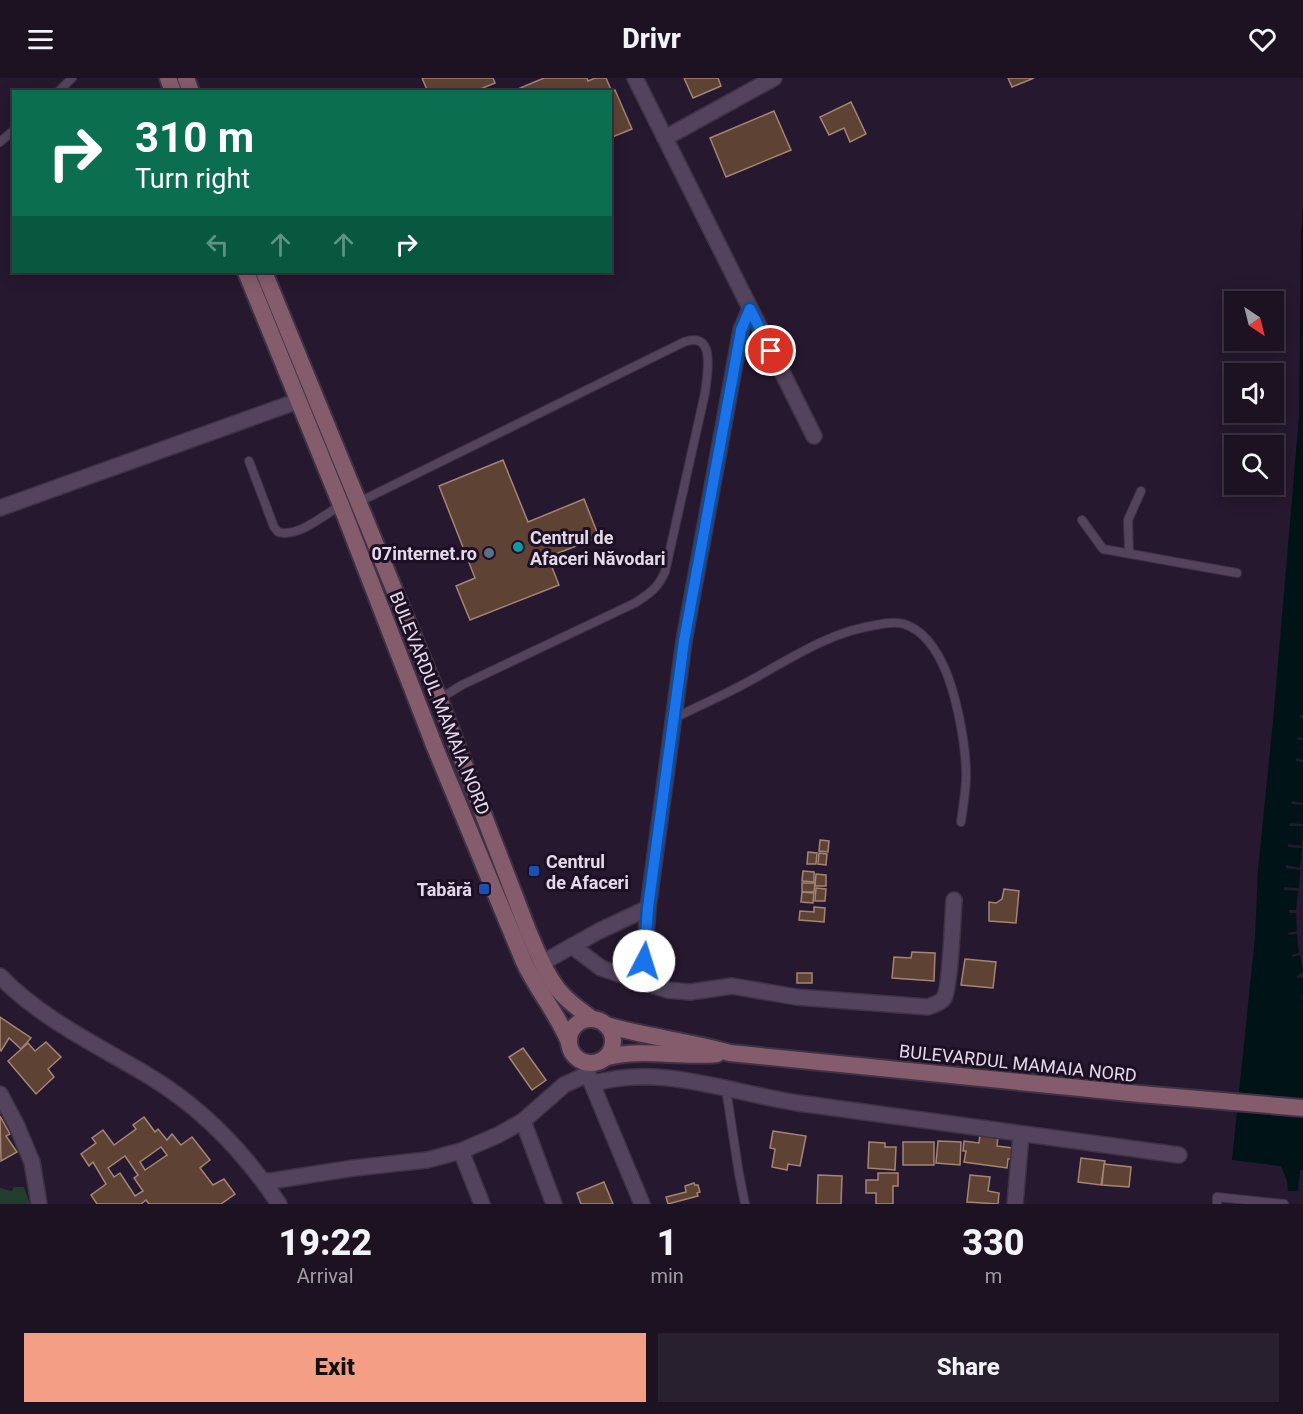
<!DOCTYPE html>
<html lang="en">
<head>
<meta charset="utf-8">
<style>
  :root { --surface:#1c1222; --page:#29202f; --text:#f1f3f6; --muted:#a09ea5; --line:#3a3240; --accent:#f49e86 }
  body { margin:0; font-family:Roboto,sans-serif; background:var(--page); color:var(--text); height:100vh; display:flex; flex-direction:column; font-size:22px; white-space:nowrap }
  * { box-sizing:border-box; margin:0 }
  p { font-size:20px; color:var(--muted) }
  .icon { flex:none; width:33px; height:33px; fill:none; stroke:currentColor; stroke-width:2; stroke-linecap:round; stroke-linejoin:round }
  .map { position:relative; height:1126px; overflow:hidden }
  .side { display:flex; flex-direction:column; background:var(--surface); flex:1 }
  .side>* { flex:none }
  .hud { position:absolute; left:12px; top:12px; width:600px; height:183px; border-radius:0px; box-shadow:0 3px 15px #0003,0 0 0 2px var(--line); background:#0b6e4f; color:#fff; overflow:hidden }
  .needle { width:39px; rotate:145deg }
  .controls { position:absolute; left:1224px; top:213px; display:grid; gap:12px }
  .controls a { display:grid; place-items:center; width:60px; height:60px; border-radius:0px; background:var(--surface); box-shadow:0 3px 15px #0003,0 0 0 2px var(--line); font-size:30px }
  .pin { position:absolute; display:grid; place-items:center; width:51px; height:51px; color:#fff; margin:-26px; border:3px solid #fff; border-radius:50%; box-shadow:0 2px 6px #0007 }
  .me { position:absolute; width:66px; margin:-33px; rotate:5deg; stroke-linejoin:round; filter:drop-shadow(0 0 4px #0008) }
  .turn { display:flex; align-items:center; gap:21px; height:126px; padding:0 24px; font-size:27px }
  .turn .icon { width:78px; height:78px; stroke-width:2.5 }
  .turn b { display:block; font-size:42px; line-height:51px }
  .lanes { display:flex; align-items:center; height:57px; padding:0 24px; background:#0003; justify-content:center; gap:30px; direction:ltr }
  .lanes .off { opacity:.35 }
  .eta { display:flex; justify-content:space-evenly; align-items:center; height:102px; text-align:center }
  .eta b { font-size:36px; font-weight:800; line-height:42px }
  .cta { display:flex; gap:12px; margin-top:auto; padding:12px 24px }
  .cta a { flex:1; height:69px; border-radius:0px; background:var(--accent); color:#111; font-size:24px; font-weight:800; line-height:69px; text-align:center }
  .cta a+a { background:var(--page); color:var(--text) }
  header { display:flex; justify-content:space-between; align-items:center; height:78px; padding:0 24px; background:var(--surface); font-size:27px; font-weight:800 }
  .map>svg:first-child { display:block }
  .green { fill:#243b30 }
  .water { fill:#001317 }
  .building { fill:#5e4335; stroke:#a48474; stroke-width:1.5; fill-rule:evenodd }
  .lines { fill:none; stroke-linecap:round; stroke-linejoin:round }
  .service-casing { stroke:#3e3244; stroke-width:10 }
  .minor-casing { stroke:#3e3244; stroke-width:18 }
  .secondary-casing { stroke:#3e3244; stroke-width:20 }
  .service { stroke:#53435c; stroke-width:8 }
  .minor { stroke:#53435c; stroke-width:15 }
  .secondary { stroke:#845c6c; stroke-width:16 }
  .route-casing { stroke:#114b97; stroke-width:15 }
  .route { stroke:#1a73e8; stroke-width:10 }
  .culture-dot { fill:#0f9aa8; stroke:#1d0f24; stroke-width:2 }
  .service-dot { fill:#5c6f8a; stroke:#1d0f24; stroke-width:2 }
  .transit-dot { fill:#1a4fb4; stroke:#1d0f24; stroke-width:2 }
  .labels { text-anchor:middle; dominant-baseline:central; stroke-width:6; stroke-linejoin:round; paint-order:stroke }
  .poi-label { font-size:18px; font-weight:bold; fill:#e3dae9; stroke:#1d0f24; text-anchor:start }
  .street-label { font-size:18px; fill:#e3dae9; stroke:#1d0f24 }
</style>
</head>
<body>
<header><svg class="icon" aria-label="menu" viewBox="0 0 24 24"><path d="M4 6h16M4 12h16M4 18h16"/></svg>Drivr<svg class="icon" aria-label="heart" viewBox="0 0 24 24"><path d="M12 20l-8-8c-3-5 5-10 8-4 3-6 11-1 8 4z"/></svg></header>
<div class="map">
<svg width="1303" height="1126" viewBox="0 0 1303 1126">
  <rect width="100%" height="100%" fill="#26182e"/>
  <polygon class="green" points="14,1109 24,1109 30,1126 0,1126 0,1110 12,1113"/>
  <polygon class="water" points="1303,125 1303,637 1300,637 1300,640 1303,641 1303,660 1298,659 1297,662 1303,662 1303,682 1296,680 1296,683 1303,684 1303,725 1292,723 1291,726 1303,727 1303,746 1290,745 1289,748 1303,748 1302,768 1288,766 1288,769 1302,770 1300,790 1286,787 1286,790 1300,792 1299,810 1284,809 1284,812 1298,813 1296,832 1289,832 1289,835 1296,835 1297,853 1288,855 1289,857 1297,856 1299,875 1292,877 1293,879 1300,877 1303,894 1297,898 1297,900 1303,899 1303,918 1300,919 1303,921 1303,1092 1300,1092 1298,1113 1288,1113 1287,1103 1281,1088 1232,1082 1255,859 1258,792 1273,643 1299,339 1301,158"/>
  <g class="building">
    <polygon points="422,0 493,0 495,5 473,14 428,14"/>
    <polygon points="544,0 587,0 588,3 595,0 606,0 612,14 615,12 632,51 610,60 610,14 519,14 518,11"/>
    <polygon points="684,0 718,0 721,8 693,20"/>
    <polygon points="1008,0 1034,0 1012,9"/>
    <polygon points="851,24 866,56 850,64 844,50 829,57 820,39"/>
    <polygon points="774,33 791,72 726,99 710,60"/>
    <polygon points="503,382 528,444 584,421 599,459 548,479 559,507 470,542 456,508 475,500 439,408"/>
    <polygon points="820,762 829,763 828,774 819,773"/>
    <polygon points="808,774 817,775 816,786 807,786"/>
    <polygon points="819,775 827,776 826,787 818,786"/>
    <polygon points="803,793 814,794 814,804 802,803"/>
    <polygon points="816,796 826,797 826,808 815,808"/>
    <polygon points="802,805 815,805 814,814 802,814"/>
    <polygon points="816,810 826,811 825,823 815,823"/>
    <polygon points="1004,811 1019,813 1016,845 989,843 989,824 996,825 1002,821"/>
    <polygon points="802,814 814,815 813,825 801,824"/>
    <polygon points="814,829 825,830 824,844 799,842 800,833 814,834"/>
    <polygon points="912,874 935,875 934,903 892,900 894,879 911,880"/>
    <polygon points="965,881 996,884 993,910 961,907"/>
    <rect x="797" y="895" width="15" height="10"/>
    <polygon points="0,939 31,960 21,971 9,960 1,973 0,972"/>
    <polygon points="46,964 61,979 48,991 54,999 36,1016 8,983 28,965 35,973"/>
    <polygon points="523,970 546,1002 532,1012 509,979"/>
    <polygon points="0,1038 10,1056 6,1058 17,1074 1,1083"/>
    <path d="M144,1039L155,1054L158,1051L167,1062L172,1056L181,1067L192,1059L210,1082L200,1090L213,1107L224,1101L235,1116L221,1126H149L146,1122L141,1126H97L91,1117L106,1106L93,1084L89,1088L81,1076L96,1065L92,1060L103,1052L114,1067L136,1051L133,1047ZM161,1069L167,1077L145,1092L140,1084ZM125,1078L138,1097L134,1100L143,1113L135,1118L120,1095L114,1099L108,1090Z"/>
    <polygon points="773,1053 806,1058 800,1088 788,1086 787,1092 772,1089 775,1071 770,1070"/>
    <polygon points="980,1055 998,1058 997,1068 1013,1070 1011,1081 1008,1081 1007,1090 964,1084 966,1073 963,1073 964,1063 979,1065"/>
    <polygon points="938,1063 961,1064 960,1087 936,1085"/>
    <polygon points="869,1064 885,1065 885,1069 896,1069 895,1092 868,1090"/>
    <rect x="903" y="1064" width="31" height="23"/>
    <polygon points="1081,1080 1105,1083 1101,1107 1078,1104"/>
    <polygon points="1104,1086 1131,1089 1129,1109 1102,1107"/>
    <polygon points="878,1095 898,1095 898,1108 893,1108 893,1126 876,1126 876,1115 866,1115 866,1102 878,1102"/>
    <polygon points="818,1097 842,1098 841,1126 817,1126"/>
    <polygon points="970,1097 990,1099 988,1113 999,1115 998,1126 967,1124"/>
    <polygon points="604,1104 613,1126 581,1126 577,1115"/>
    <polygon points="694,1105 695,1107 698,1107 700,1114 697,1115 698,1118 668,1126 666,1119 686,1114 685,1108"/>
  </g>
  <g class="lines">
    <defs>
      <g id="service">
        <polyline points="58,14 72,0"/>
        <polyline points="0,64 14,52"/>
        <path d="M249,383L274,449L278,454C298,460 324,437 341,427"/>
        <path d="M359,424L684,264C717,252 707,297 705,315L665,494C658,510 649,516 635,525L462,607L439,621"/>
        <polyline points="1082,442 1103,471 1237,495"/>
        <polyline points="1129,475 1128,442 1141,413"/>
        <path d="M675,640C698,628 722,618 744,606C787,583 828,554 876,547C885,545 895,543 904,546C926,553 939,576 947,596C958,625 967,672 966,703C965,717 963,730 961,744"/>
        <polyline points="726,1011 739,1096 745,1126"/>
        <polyline points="1217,1126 1217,1119 1284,1126"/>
      </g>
      <g id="minor">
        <polyline points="635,0 814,358"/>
        <polyline points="665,60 774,0"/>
        <polyline points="0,430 298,323"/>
        <path d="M572,868L601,890L667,912L690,914L732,908L796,919L928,929C933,927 941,925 944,920C950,911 953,838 954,822"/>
        <polyline points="644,883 648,830 684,563 741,252 750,231"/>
        <polyline points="542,885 599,853 648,830"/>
        <path d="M0,898C41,941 99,968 149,998C202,1030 245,1075 279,1126"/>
        <polyline points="587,984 588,996 592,1006 642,1126"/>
        <path d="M592,1006C659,985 731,1015 798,1025C925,1043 1052,1060 1179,1077"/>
        <polyline points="0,1016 16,1046 32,1084 39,1126"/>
        <polyline points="523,1043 554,1126"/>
        <polyline points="461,1073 482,1126"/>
        <polyline points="264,1104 354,1090 427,1082 461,1073 498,1057 523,1043 564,1007 588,996"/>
        <polyline points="1015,1126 1021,1056"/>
      </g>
      <g id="secondary">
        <polyline points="168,0 173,14"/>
        <polyline points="186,0 191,14"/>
        <path d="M246,194L341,427L436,672L524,884C537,912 557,935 569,964"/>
        <path d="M264,194L439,621L529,855C538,876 547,900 563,917C571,926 582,933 592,941"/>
        <circle cx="591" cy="963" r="22"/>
        <path d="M606,947C647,959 689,963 730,975L1140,1016L1303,1030"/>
        <path d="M607,979C643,970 680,980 717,976"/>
      </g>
    </defs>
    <use href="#service" class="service-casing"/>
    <use href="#minor" class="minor-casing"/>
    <use href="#secondary" class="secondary-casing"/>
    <use href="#service" class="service"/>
    <use href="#minor" class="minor"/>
    <use href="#secondary" class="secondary"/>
  </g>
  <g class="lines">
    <defs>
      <polyline id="route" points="644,883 648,830 684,563 739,264 741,252 750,231 771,273"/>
    </defs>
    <use href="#route" class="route-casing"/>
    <use href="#route" class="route"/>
  </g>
  <circle class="culture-dot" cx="518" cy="469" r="6"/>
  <circle class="service-dot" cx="489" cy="475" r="6"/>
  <g class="transit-dot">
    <rect x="528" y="787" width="12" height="12" rx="3"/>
    <rect x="478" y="805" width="12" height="12" rx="3"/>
  </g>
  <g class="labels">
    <g class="poi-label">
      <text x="530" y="459">Centrul de<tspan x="530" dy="21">Afaceri Năvodari</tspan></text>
      <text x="477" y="475" text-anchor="end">07internet.ro</text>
      <text x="546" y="783">Centrul<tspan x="546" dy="21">de Afaceri</tspan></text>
      <text x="472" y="811" text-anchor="end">Tabără</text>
    </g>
    <g class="street-label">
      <text transform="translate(440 625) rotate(68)">BULEVARDUL MAMAIA NORD</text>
      <text transform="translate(1018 985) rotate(6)">BULEVARDUL MAMAIA NORD</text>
    </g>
  </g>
</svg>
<div class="controls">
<a><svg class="needle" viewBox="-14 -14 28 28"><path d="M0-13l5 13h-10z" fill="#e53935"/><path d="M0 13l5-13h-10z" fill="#a09ea5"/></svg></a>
<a><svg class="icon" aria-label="sound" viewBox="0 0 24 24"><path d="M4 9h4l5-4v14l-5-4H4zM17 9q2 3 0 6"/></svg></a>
<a><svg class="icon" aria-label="search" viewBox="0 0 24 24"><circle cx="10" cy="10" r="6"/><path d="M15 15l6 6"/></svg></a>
</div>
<div class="pin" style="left:771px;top:273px;background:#d93025"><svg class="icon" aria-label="arrive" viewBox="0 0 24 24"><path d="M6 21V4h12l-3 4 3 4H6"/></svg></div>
<svg class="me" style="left:644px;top:883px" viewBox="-20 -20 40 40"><circle r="19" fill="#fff"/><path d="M0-13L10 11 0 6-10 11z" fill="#1a73e8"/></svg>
<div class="hud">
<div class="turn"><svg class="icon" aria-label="right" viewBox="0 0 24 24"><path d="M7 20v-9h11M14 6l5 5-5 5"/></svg><div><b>310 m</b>Turn right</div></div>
<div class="lanes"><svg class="icon off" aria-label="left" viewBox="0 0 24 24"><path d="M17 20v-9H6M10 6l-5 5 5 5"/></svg><svg class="icon off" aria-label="ahead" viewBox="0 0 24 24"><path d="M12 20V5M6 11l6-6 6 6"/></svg><svg class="icon off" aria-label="ahead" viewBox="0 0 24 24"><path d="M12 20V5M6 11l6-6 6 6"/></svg><svg class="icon" aria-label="right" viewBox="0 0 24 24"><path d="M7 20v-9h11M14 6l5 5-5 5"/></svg></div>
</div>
</div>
<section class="side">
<div class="eta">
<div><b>19:22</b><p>Arrival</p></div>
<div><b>1</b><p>min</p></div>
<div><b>330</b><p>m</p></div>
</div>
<div class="cta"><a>Exit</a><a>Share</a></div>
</section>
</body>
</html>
